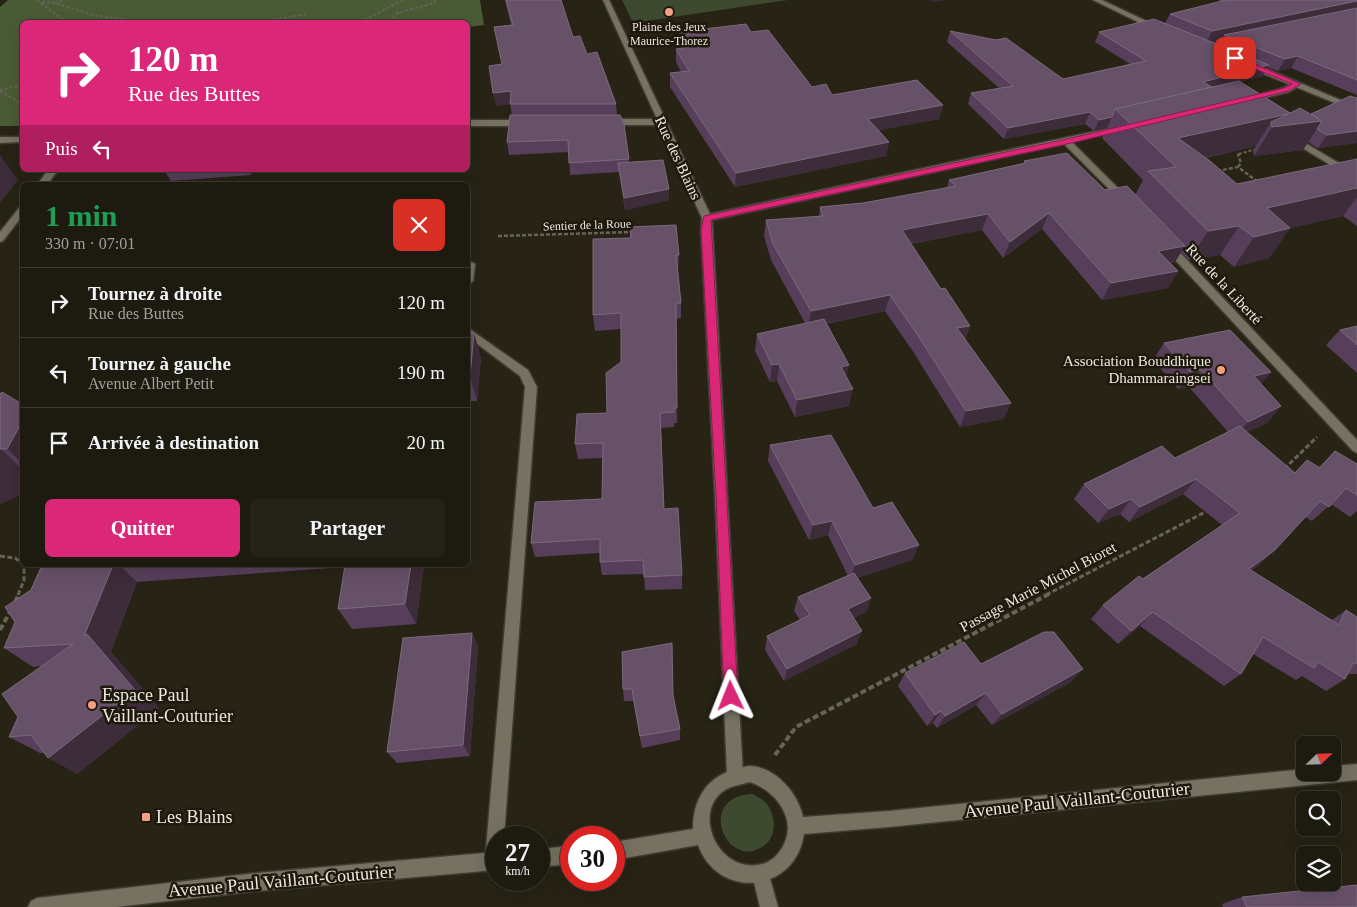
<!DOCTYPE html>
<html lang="fr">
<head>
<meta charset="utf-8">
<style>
  :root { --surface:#1d1a10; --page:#252319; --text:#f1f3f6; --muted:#a0a19f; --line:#3b3830; --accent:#db2777 }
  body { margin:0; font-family:Georgia,serif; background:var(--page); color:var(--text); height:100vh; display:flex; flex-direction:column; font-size:19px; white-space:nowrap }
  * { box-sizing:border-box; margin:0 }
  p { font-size:16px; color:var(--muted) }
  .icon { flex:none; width:28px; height:28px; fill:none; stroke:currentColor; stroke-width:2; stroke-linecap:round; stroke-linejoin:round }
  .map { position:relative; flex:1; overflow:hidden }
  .side { position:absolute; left:20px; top:182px; width:450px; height:385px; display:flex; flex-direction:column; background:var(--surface); border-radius:8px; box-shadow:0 5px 20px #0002,0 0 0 1px var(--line) }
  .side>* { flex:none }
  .guide { position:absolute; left:20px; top:20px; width:450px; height:152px; border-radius:8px; box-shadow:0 5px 20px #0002,0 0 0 1px var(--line); background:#db2777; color:#fff; overflow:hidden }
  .needle { width:32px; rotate:67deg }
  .tools { position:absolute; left:1296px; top:736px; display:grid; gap:10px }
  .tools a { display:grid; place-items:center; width:45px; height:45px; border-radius:8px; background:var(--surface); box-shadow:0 5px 20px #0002,0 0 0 1px var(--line); font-size:25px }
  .speed { position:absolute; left:485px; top:826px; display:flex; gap:10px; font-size:25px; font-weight:700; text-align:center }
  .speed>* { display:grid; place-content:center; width:65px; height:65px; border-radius:50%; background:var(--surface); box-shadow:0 5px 20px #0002,0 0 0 1px var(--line); line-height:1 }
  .speed small { font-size:12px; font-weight:400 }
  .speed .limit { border:8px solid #d22; background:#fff; color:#111 }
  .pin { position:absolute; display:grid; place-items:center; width:42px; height:42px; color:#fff; margin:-21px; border-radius:10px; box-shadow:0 2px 8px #0006 }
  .me { position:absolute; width:55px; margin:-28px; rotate:358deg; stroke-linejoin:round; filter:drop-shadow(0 0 4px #0008) }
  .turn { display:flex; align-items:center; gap:18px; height:105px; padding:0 25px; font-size:22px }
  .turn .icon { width:65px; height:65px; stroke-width:2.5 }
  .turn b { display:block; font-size:35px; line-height:42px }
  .then { display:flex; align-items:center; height:48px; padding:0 25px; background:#0003; gap:10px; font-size:19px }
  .round { display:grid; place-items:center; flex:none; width:52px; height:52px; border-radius:8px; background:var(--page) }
  .overview { display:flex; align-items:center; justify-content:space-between; height:85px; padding:0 25px }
  h1 { font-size:30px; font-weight:700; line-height:38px; color:#1e9e55 }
  .primary-button { display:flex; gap:10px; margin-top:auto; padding:10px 25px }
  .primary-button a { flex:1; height:58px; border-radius:8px; background:var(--accent); color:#fff; font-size:20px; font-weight:700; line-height:58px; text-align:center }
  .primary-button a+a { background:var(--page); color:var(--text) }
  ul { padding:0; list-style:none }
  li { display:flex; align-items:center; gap:15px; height:70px; padding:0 25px; border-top:1px solid var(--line) }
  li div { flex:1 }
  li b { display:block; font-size:19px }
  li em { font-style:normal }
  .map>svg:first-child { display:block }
  .green { fill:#3e4a2f }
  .forest { fill:#4a5b35 }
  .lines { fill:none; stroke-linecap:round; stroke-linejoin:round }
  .lane-casing { stroke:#403c33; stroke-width:3 }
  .street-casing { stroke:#403c33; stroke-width:3 }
  .secondary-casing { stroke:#403c33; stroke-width:3 }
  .path-far3 { stroke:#676357; stroke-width:2; stroke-dasharray:3 2; stroke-linecap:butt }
  .path-far2 { stroke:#676357; stroke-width:2.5; stroke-dasharray:4 2; stroke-linecap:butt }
  .path-far1 { stroke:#676357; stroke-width:3; stroke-dasharray:5 2.5; stroke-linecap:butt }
  .path { stroke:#676357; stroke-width:4; stroke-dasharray:6 3; stroke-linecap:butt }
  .lane { fill:#767161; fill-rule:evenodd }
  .street { fill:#767161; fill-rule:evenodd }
  .secondary { fill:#767161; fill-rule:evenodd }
  .wall { fill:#573f5b; fill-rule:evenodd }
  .shaded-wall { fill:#3d2c39 }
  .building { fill:#675169; stroke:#7c697c }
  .route { fill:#db2777; stroke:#8e194d }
  .poi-dot { fill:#f39f85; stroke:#1e190c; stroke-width:2 }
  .labels { text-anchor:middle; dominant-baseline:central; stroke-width:5; stroke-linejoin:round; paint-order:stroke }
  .far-poi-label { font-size:12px; fill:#ebe8df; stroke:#1e190c }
  .far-street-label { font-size:12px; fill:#ebe8df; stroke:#1e190c }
  .street-label { font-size:15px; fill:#ebe8df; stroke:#1e190c }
  .poi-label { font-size:15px; fill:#ebe8df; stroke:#1e190c; text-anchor:end }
  .near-poi-label { font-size:18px; fill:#ebe8df; stroke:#1e190c; text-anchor:start }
  .near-street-label { font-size:18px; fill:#ebe8df; stroke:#1e190c }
</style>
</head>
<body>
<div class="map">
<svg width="1357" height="907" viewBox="0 0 1357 907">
  <rect width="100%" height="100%" fill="#272315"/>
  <g class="green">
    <polygon points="622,0 788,0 633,23"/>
    <path d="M753,794C757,797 763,799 766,803C775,813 778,835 765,845C727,874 694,796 753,794Z"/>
  </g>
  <polygon class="forest" points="8,0 480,0 484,25 468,27 468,22 22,22 22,126 0,126 0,7"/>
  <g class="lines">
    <defs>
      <g id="lane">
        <polygon points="468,262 474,263 475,265 473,281 468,284"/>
        <polygon points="468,328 528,370 537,387 504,838 496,838 496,869 494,870 488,867 485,861 525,387 520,376 468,337"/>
      </g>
      <g id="street">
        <polygon points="603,0 609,0 710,214 1120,126 1124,129 1072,142 1128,198 1128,202 1122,202 1064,144 712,220 743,775 741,781 735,783 729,781 727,775 715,496 701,230 702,218 659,125 607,125 603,122 607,119 657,119"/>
        <polygon points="1295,82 1302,84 1289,92 1246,102 1242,100 1283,88"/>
        <polygon points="468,120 525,120 529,123 525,126 468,126"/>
        <polygon points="1292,135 1357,174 1357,181 1289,140 1288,138"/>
        <polygon points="0,137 22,137 22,142 0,143"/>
        <polygon points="48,170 58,170 47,185 37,185"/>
        <polygon points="22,207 22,216 3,241 0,242 0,232 19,208"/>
        <polygon points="1168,243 1172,244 1357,440 1357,453 1353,451 1164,248 1163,246"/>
        <polygon points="761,865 767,868 778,907 760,907 752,874 755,868"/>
      </g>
      <g id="secondary">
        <polygon points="1093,0 1102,0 1161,28 1154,30"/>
        <polygon points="1247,63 1253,63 1357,107 1357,112 1247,67"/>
        <path d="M1357,764V780L889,827L804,834C795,894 718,900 698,845L614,860V842L693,829C693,800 706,777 736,769C740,768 746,766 751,766C776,768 798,793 803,817L889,811L1305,769V772H1332V766ZM750,782C776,791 799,820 782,848C774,861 763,867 747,865C710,860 693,802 731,787C737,785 744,784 750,782Z"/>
        <polygon points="571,846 571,864 539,867 539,849"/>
        <polygon points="496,852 496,870 257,891 116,907 28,907 31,901 37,898 257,873"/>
      </g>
    </defs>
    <use href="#lane" class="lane-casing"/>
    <use href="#street" class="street-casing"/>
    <use href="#secondary" class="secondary-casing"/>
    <g class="path-far3">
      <polyline points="37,0 66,22"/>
      <polyline points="42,2 55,3 93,15 143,22"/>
      <polyline points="55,3 65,0"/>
      <polyline points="259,22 307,14"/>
      <polyline points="360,22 404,0"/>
      <polyline points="390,22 397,13 434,3 436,0"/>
      <polyline points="0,90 22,85"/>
      <polyline points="0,91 22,104"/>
      <polyline points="1239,154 1256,149"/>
    </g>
    <g class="path-far2">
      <polyline points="1238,167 1241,163 1238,155 1241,153"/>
      <polyline points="1217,171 1238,167 1258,182"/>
      <polyline points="498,236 633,232"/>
    </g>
    <g class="path-far1">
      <polyline points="1284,469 1317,437"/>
      <polyline points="0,556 15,558 22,563"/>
      <polyline points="18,595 24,580 24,565"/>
      <polyline points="1046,595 1209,510"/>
    </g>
    <g class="path">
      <polyline points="15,602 19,594"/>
      <polyline points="0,630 11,610"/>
      <polyline points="775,755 796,727 1049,594"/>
    </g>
    <use href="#lane" class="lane"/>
    <use href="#street" class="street"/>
    <use href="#secondary" class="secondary"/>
  </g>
  <g class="wall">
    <polygon points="505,0 561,0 573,37 587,54 616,104 617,115 624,124 629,163 669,200 625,210 619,172 570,175 569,152 509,155 507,142 512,115 510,104 496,106 502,64 494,27 511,25"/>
    <path d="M1219,0H1357V95L1291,68L1278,71L1267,67L1262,76L1239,82L1290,113L1311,114L1356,98L1357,96V143L1318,148L1308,142L1303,150L1254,156L1253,151L1256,146L1206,158L1237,184L1357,159V226L1343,216L1290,228L1269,258L1234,267L1220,255L1189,260L1181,252L1175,262L1170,263L1178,271L1168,288L1102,300L1042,229L1003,258L982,230L911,244L941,289L970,326L965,339L1011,403L1003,419L960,427L914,353L885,311L826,324L846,376L849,406L795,417L777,381L770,382L755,351L757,334L805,323L771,260L764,236L766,220L819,217L820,207L863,203L947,188L949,180L1024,163V161L1105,190L1135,195L1143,180L1102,138L1107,128L1094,131L1085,124L1004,139L968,104L971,93L999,88L947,42L950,31L1063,79L1130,64L1095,42L1099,32L1165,23L1170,14L1219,2ZM1221,40L1219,44L1212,42Z"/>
    <polygon points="679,32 751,32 812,87 832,95 943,105 939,119 879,130 889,142 886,156 735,187 670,87 670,73 681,72 676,62 676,49 681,48 679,45"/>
    <polygon points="164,170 253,170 251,175 171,181"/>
    <polygon points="630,227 679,255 678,271 681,303 681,318 676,319 677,423 674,423 674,427 661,428 664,509 682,575 682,589 645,590 644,574 602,575 600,562 600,553 535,557 531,543 602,499 602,458 578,459 575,444 607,413 621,362 621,329 595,331 593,315 630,238"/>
    <polygon points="1357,326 1357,373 1326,345 1340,330"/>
    <polygon points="468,333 481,357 477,401 468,401"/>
    <polygon points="1164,343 1271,372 1261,384 1281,406 1267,423 1247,432 1294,473 1307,460 1319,467 1335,451 1357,464 1357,511 1350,517 1331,504 1312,521 1305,517 1275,550 1259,565 1251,571 1332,620 1346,610 1357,617 1357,674 1348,674 1345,679 1326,691 1302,676 1296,680 1253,654 1241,674 1224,686 1140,626 1118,644 1091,619 1103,605 1222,525 1183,494 1129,522 1120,514 1098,523 1074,499 1084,484 1175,458 1228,432 1189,387 1178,389 1153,360"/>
    <polygon points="0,394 22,404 22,494 0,504"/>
    <polygon points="770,445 873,508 919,545 912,560 857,578 871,598 866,612 854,618 857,644 784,681 765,650 767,636 800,620 794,611 798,597 848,576 828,535 809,540 768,461"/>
    <polygon points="42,565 424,565 416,624 352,629 338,609 345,567 137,582 111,652 159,708 77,774 44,753 40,753 9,737 41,666 33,667 4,648"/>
    <polygon points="472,633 478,646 470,756 397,763 387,752"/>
    <polygon points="622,652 673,696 680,729 680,740 642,748 633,701 624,701 623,689"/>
    <polygon points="981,664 1071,682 992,725 976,705 937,728 933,723 927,726 898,686 905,673"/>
    <polygon points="1242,897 1357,907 1223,907 1222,904"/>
  </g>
  <g class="shaded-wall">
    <polygon points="932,0 948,0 932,2"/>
    <polygon points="1357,1 1357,11 1224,35 1221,40 1206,43 1212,31"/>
    <polygon points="1298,56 1291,68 1278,71 1285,59"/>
    <polygon points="1269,65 1262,76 1198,92 1203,82"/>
    <polygon points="511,91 514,104 496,106 493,93"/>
    <polygon points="943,105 939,119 866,133 868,119"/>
    <polygon points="1090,112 1085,124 1004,139 1008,128"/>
    <polygon points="1288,114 1322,121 1303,150 1254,156 1272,127 1271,122 1256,146 1174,165 1178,138"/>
    <polygon points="1112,117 1107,128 1094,131 1099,120"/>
    <polygon points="1357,131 1357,143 1318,148 1327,135"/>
    <polygon points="889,142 886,156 735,187 736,173"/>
    <polygon points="0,155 18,180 0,203"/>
    <polygon points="249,170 253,170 251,175"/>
    <polygon points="1357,188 1357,197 1343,216 1253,237 1267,208"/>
    <polygon points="669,189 669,200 625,210 624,198"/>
    <polygon points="1049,213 1042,229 1003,258 1010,242"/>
    <polygon points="988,214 982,230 898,246 902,230"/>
    <polygon points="1239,226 1220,255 1189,260 1208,231"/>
    <polygon points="1290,228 1269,258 1234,267 1254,237"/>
    <polygon points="1185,246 1175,262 1149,267 1158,251"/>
    <polygon points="1178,271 1168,288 1102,300 1111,283"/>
    <polygon points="890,295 885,311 808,327 811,311"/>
    <polygon points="970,326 964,342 957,328"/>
    <polygon points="474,333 481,357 477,401 470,377"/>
    <polygon points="779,364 777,381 770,382 772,365"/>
    <polygon points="849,365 845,382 841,367"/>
    <polygon points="1201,370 1189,387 1178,389 1190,372"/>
    <polygon points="1271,372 1257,389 1254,376"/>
    <polygon points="853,389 849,406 795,417 797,400"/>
    <polygon points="1011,403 1003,419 960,427 966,411"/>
    <polygon points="1281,406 1267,423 1234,438 1248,422"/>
    <polygon points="22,422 22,463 7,449"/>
    <polygon points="0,449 1,449 22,469 22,494 0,504"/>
    <polygon points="1196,479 1183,494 1129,522 1140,507"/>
    <polygon points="1131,499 1120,514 1098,523 1109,509"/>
    <polygon points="832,521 828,535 809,540 813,525"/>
    <polygon points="919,545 912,560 850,580 855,565"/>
    <polygon points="1275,550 1259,565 1233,583 1249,569"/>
    <polygon points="113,565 119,565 137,582 111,652 159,708 77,774 48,758 84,636"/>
    <polygon points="411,565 424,565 416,624 405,604"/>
    <polygon points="871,598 866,612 843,623 848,609"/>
    <polygon points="1153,612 1140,626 1118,644 1131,631"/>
    <polygon points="862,631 857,644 784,681 787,669"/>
    <polygon points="472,633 478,646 470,756 463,745"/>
    <polygon points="1083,669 1071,682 992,725 1002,714"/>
    <polygon points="986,693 976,705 937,728 945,716"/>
    <polygon points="941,711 933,723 927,726 935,715"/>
  </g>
  <g class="building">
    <polygon points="506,0 561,0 573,37 580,36 587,54 597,52 616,104 510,104 511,91 493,93 489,66 502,64 494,27 513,25"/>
    <polygon points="1226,0 1357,0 1357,1 1212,31 1170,14"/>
    <polygon points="1357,8 1357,80 1298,56 1285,59 1224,35"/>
    <polygon points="1154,19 1269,65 1203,82 1212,87 1115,109 1112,117 1099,120 1090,112 1008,128 971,93 1013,86 950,31 996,40 1006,38 1063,79 1146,61 1099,32"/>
    <polygon points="746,24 751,32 768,30 812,87 826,84 832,95 917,80 943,105 868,119 889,142 736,173 670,73 689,71 676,49 688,47 679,32"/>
    <polygon points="1239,81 1290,113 1300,108 1322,121 1272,127 1271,122 1288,114 1178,138 1210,161 1237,184 1357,159 1357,188 1267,208 1290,228 1254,237 1239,226 1208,231 1148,171 1176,167 1115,109"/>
    <polygon points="1350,96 1357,98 1357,131 1327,135 1317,129 1322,121 1311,114"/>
    <polygon points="510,115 620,115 624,124 629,159 569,163 568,140 507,142"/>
    <polygon points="1067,153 1105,190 1127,186 1185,246 1158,251 1178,271 1111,283 1049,213 1010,242 988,214 902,230 941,289 945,288 970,326 957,328 1011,403 966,411 919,337 890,295 811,311 773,244 766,220 823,216 820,207 863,203 956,186 949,180 1026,163 1024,161"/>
    <polygon points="663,160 669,189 624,198 618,163"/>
    <polygon points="676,225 679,255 676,255 681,303 676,303 677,408 674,408 674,412 660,413 664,509 678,508 682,575 644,577 643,560 600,562 600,539 531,543 535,502 602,499 603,443 575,444 577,414 607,413 606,373 621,362 621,313 593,315 593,239 631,238 630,227"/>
    <polygon points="824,319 849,365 841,367 853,389 797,400 779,364 772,365 757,334"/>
    <polygon points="1357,326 1357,345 1340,330"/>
    <polygon points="1230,330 1271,372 1254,376 1281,406 1248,422 1201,370 1190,372 1164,343"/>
    <polygon points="468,333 474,333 470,377 468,377"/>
    <polygon points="2,392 22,404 22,422 7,449 0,449 0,394"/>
    <polygon points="1240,426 1295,473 1307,460 1320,468 1335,451 1357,464 1357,495 1346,488 1329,507 1320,501 1275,550 1249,569 1339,625 1346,610 1357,617 1357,663 1353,663 1345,679 1318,662 1314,668 1263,637 1241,674 1153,612 1131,631 1103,605 1139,576 1143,579 1240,513 1196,479 1140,507 1131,499 1109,509 1084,484 1162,446 1175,458"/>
    <polygon points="831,435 873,508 892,502 919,545 855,565 832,521 813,525 770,445"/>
    <polygon points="42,565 113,565 84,636 87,634 135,690 48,758 31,735 9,737 18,717 2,694 73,644 4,648 15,622 5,607 31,590"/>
    <polygon points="345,565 411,565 405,604 338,609"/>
    <polygon points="854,573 871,598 848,609 862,631 787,669 767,636 810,615 798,597"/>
    <polygon points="1044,632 1054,632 1083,669 1002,714 986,693 945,716 941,711 935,715 905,673 964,642 981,664"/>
    <polygon points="472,633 463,745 387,752 403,638"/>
    <polygon points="672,643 673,695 680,729 640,736 632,689 623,689 622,652"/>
    <polygon points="1357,885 1357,907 1247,907 1242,897"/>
  </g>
  <polygon class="route" points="1233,57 1238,57 1301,84 1289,91 1067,144 711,220 738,696 736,701 731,703 726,701 724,696 716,496 701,230 704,216 1067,139 1284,88 1292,84 1233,60"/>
  <g class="poi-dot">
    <circle cx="669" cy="12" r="5"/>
    <circle cx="1221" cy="370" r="5"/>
    <circle cx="92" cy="705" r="5"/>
    <rect x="141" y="812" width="10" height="10" rx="2.5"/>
  </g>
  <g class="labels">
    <g class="far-poi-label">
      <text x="669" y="27">Plaine des Jeux<tspan x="669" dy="14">Maurice-Thorez</tspan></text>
    </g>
    <g class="far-street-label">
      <text transform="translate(587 225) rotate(-2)">Sentier de la Roue</text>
    </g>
    <g class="street-label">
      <text transform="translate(678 158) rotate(65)">Rue des Blains</text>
      <text transform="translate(1224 284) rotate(47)">Rue de la Liberté</text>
      <text transform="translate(1038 587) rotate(-28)">Passage Marie Michel Bioret</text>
    </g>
    <g class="poi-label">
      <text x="1211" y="361">Association Bouddhique<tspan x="1211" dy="17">Dhammaraingsei</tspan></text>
    </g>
    <g class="near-poi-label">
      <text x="102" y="695">Espace Paul<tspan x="102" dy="21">Vaillant-Couturier</tspan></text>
      <text x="156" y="817">Les Blains</text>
    </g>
    <g class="near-street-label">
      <text transform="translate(1077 800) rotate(-6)">Avenue Paul Vaillant-Couturier</text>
      <text transform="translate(281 881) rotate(-5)">Avenue Paul Vaillant-Couturier</text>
    </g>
  </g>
</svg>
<div class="tools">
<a><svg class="needle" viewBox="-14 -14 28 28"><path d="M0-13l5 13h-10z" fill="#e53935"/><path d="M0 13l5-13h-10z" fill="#a0a19f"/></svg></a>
<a><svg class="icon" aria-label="search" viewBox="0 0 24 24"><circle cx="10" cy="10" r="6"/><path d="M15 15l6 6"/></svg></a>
<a><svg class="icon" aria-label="layers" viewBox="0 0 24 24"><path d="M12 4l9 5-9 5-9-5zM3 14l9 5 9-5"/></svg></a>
</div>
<div class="speed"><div>27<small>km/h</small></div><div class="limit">30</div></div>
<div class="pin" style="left:1235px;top:58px;background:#d93025"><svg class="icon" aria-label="arrive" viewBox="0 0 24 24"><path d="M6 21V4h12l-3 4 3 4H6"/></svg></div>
<svg class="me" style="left:731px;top:696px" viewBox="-20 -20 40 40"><path d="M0-17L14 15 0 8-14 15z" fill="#db2777" stroke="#fff" stroke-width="4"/></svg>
<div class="guide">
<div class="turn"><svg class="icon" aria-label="right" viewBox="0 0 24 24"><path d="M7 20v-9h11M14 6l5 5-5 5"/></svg><div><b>120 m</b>Rue des Buttes</div></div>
<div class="then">Puis<svg class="icon" aria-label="left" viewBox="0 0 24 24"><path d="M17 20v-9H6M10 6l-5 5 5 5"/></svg></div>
</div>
<section class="side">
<div class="overview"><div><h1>1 min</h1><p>330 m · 07:01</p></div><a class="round" style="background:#d93025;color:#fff"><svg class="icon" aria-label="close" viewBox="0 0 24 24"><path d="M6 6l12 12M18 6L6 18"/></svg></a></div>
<ul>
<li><svg class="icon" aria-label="right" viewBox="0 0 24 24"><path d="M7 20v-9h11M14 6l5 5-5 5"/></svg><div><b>Tournez à droite</b><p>Rue des Buttes</p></div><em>120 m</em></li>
<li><svg class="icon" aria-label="left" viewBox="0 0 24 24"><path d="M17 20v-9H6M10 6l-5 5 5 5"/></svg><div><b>Tournez à gauche</b><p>Avenue Albert Petit</p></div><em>190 m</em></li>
<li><svg class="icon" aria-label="arrive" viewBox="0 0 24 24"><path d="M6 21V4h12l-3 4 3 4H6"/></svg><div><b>Arrivée à destination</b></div><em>20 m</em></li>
</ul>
<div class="primary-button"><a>Quitter</a><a>Partager</a></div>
</section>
</div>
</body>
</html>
